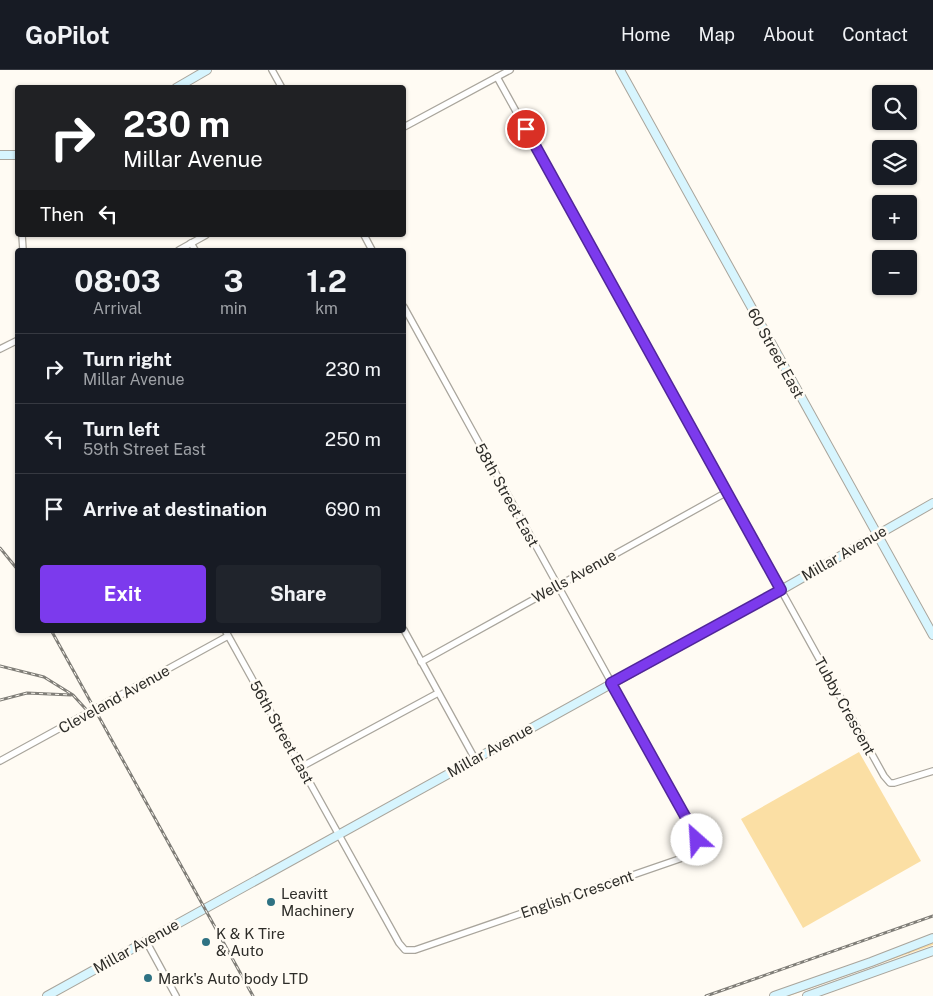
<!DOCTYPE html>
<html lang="en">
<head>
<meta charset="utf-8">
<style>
  :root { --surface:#171b24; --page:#20242c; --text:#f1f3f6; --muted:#9ea1a6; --line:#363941; --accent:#7c3aed }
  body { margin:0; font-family:"Public Sans",sans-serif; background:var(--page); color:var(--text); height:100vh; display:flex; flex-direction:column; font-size:19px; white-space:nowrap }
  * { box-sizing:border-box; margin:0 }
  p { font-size:16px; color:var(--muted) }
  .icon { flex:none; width:28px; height:28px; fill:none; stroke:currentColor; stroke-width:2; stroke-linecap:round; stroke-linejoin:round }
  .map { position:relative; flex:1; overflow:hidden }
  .side { position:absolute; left:15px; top:178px; width:391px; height:385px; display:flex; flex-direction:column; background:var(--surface); border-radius:5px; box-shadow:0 1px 4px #0004 }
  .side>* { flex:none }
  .guide { position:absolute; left:15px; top:15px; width:391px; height:152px; border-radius:5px; box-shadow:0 1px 4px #0004; background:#202124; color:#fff; overflow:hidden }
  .controls { position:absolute; left:872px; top:15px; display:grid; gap:10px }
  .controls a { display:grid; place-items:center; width:45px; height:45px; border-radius:5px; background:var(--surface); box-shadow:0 1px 4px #0004; font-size:25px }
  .pin { position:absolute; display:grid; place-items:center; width:42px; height:42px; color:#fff; margin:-21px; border:2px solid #fff; border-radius:50%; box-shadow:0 1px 5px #0007 }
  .me { position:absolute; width:55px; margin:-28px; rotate:334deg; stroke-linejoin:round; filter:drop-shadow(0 0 4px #0008) }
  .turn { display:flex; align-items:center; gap:18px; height:105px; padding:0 25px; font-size:22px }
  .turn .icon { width:65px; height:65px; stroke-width:2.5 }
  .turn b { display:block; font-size:35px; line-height:42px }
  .then { display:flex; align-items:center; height:48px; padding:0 25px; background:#0003; gap:10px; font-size:19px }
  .eta { display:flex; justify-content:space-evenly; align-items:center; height:85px; text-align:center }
  .eta b { font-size:30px; font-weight:700; line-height:35px }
  .button { display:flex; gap:10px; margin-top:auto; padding:10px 25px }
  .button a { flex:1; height:58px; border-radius:5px; background:var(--accent); color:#fff; font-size:20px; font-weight:700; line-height:58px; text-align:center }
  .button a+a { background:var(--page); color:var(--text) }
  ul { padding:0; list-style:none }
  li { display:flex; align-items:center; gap:15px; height:70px; padding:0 25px; border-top:1px solid var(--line) }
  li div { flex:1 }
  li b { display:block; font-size:19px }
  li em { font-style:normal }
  header { display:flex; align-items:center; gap:30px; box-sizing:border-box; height:70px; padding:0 25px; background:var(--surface); border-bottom:1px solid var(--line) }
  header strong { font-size:24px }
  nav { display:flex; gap:28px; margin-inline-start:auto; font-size:18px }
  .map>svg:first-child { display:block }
  .grass { fill:url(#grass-tufts) }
  .green { fill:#fbdfa4 }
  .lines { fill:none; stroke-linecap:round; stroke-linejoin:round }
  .street-casing { stroke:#a9a59c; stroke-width:8 }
  .secondary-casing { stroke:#a9a59c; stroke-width:10 }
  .street { stroke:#fff; stroke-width:5.5 }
  .secondary { stroke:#d7f5fe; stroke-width:8 }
  .rail-casing { stroke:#807e78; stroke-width:3 }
  .rail { stroke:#fffbf3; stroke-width:1; stroke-dasharray:4; stroke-linecap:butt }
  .route-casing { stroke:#51269a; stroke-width:12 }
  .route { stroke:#7c3aed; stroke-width:9 }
  .poi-dot { fill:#2f7283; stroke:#fffbf3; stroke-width:2 }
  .labels { text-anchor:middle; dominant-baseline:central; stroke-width:5; stroke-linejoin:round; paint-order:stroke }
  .street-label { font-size:15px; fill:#2e2d29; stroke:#fffbf3 }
  .poi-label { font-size:15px; fill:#2e2d29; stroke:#fffbf3; text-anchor:start }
</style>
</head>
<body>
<header>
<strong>GoPilot</strong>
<nav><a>Home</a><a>Map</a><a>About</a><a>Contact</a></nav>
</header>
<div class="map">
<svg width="933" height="926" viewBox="0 0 933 926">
  <defs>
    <pattern id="grass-tufts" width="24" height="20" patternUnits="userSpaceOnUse" patternTransform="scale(1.25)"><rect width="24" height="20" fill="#fbdfa4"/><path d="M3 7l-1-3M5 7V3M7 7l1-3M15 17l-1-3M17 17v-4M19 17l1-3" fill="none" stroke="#d7c08d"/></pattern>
  </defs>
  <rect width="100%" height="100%" fill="#fffbf3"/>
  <polygon class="grass" points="933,873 933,875 789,926 783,926"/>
  <polygon class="green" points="859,682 921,791 803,858 741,749"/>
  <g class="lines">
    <defs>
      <g id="street">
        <polyline points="272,0 282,18"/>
        <polyline points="497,7 884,706 890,713 894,713 933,701"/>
        <polyline points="404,57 510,0"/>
        <polyline points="22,165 23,180"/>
        <polyline points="364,165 372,180"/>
        <polyline points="191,173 195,180"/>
        <polyline points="179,180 206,165"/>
        <polyline points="0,279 18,270"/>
        <polyline points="225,560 399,873 405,880 415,880 688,786 696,776 695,764 404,237"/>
        <polyline points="404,560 475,689"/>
        <polyline points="421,592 727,422"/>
        <polyline points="0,691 228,566"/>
        <polyline points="301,697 438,623"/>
        <polyline points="146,871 176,926"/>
      </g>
      <g id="secondary">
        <polyline points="620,0 933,565"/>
        <polyline points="176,18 207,0"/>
        <polyline points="0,85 18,85"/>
        <polyline points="47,926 781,520 933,433"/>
        <polyline points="774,926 871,892 933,868"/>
        <polyline points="807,926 933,881"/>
      </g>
    </defs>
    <use href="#street" class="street-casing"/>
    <use href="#secondary" class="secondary-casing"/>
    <use href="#street" class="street"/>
    <use href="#secondary" class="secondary"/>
    <defs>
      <g id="rail">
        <polyline points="0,478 18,500"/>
        <polyline points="51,560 253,926"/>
        <polyline points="0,596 44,607 73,625 93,647"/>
        <polyline points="0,630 27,623 71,625"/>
        <polyline points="706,926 933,846"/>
      </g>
    </defs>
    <use href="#rail" class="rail-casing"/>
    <use href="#rail" class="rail"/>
  </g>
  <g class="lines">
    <defs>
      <polyline id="route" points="526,59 781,520 611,613 695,764 697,770"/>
    </defs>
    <use href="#route" class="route-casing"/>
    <use href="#route" class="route"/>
  </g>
  <g class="poi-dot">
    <circle cx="271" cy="832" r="5"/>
    <circle cx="206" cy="872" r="5"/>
    <circle cx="148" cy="908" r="5"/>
  </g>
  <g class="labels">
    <g class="street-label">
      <text transform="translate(776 283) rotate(61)">60 Street East</text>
      <text transform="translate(507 425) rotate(61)">58th Street East</text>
      <text transform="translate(844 483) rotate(-30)">Millar Avenue</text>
      <text transform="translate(574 506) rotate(-29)">Wells Avenue</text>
      <text transform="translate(114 629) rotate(-29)">Cleveland Avenue</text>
      <text transform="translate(845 636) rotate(61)">Tubby Crescent</text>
      <text transform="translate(282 662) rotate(61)">56th Street East</text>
      <text transform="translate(490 680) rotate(-29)">Millar Avenue</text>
      <text transform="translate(577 824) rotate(-19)">English Crescent</text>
      <text transform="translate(136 876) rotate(-29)">Millar Avenue</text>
    </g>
    <g class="poi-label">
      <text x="281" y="823">Leavitt<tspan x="281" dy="17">Machinery</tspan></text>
      <text x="216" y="863">K &amp; K Tire<tspan x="216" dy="17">&amp; Auto</tspan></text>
      <text x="158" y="908">Mark's Auto body LTD</text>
    </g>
  </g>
</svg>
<div class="controls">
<a><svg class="icon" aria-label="search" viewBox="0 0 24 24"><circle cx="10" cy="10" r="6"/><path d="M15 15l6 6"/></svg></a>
<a><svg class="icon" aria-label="layers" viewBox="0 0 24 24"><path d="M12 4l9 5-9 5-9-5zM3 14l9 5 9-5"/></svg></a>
<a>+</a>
<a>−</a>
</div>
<div class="pin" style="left:526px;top:59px;background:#d93025"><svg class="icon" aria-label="arrive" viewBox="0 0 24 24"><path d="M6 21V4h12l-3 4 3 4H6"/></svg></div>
<svg class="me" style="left:697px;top:770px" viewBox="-20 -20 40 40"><circle r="19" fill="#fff"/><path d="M0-13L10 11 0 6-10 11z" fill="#7c3aed"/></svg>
<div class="guide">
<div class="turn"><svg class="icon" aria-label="right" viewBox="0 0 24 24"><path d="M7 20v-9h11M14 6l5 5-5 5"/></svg><div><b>230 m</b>Millar Avenue</div></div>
<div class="then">Then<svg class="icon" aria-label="left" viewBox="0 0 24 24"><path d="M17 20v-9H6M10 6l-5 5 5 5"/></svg></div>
</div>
<section class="side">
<div class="eta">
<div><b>08:03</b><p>Arrival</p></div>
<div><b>3</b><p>min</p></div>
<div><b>1.2</b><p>km</p></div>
</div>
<ul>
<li><svg class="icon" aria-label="right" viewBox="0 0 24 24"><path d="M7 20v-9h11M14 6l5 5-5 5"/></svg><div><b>Turn right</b><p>Millar Avenue</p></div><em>230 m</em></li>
<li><svg class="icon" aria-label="left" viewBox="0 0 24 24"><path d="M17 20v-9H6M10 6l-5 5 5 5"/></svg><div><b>Turn left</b><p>59th Street East</p></div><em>250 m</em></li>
<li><svg class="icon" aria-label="arrive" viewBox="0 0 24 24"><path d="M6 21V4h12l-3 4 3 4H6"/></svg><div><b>Arrive at destination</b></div><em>690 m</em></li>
</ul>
<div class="button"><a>Exit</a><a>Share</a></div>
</section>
</div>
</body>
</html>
